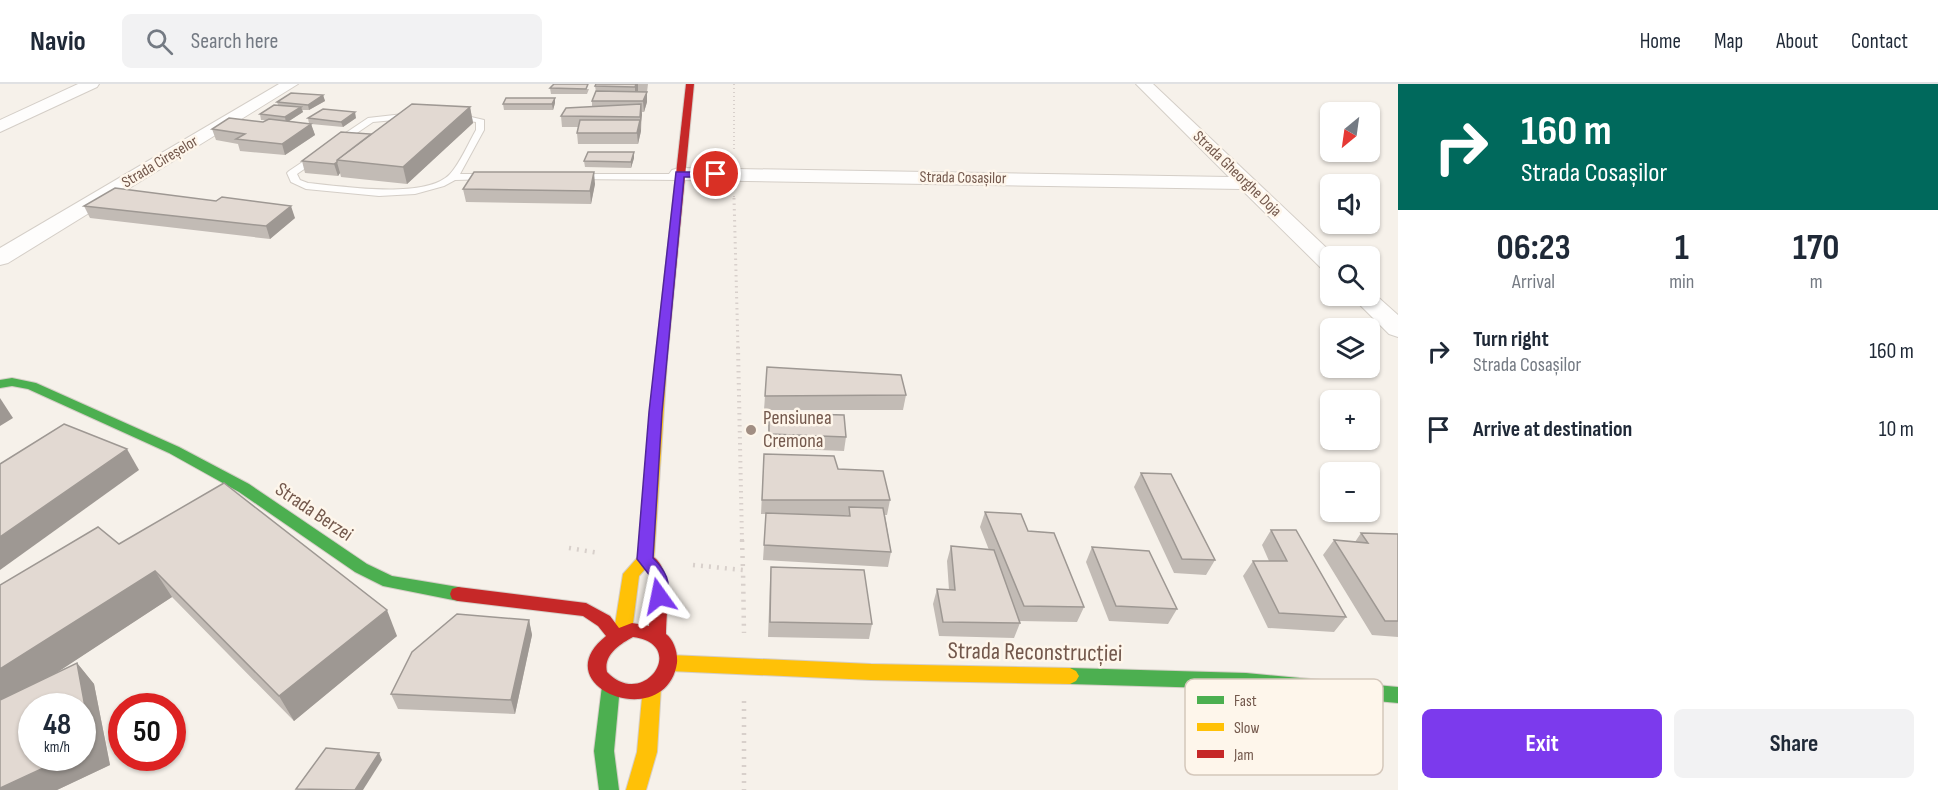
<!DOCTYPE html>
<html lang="en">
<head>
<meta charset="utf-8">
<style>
  :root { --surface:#fff; --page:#f2f2f3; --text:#1f2937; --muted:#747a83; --line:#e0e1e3; --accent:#7c3aed }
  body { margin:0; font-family:"Sofia Sans Condensed",sans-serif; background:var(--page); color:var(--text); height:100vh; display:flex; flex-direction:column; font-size:22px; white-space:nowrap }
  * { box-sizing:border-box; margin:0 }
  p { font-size:20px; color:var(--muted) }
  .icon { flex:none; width:33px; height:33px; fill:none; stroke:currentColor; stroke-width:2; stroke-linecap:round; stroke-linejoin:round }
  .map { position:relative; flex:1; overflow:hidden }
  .drawer { display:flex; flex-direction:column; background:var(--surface); width:540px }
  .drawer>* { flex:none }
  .banner { background:#00695c; color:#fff; overflow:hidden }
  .needle { width:39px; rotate:209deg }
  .tools { position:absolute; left:1320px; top:18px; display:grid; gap:12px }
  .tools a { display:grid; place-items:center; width:60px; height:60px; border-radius:9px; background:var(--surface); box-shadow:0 2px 4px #0004; font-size:30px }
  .speed { position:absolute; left:18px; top:609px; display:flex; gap:12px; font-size:30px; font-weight:700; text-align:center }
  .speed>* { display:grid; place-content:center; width:78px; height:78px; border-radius:50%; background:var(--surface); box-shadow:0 2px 4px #0004; line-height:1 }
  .speed small { font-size:15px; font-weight:400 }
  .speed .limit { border:9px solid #d22; background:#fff; color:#111 }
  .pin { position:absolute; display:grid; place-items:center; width:51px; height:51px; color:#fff; margin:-26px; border:3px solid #fff; border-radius:50%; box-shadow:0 2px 6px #0007 }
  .me { position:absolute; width:66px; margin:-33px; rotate:348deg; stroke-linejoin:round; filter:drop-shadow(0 0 4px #0008) }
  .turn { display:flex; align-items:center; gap:21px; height:126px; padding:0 24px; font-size:27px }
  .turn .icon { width:78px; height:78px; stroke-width:2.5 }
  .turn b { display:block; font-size:42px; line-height:51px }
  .eta { display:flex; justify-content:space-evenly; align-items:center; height:102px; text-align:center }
  .eta b { font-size:36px; font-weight:700; line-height:42px }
  .primary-button { display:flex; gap:12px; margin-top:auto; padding:12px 24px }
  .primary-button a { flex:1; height:69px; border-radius:9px; background:var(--accent); color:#fff; font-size:24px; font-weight:700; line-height:69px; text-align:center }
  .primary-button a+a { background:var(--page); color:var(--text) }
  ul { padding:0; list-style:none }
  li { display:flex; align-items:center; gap:18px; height:78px; padding:0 24px }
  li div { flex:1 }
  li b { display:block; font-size:22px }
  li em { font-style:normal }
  header { display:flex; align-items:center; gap:36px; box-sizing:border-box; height:84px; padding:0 30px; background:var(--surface); border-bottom:2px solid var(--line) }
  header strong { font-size:28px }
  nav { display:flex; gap:33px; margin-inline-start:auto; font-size:21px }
  .search { width:420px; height:54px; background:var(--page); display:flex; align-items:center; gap:15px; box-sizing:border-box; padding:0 21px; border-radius:9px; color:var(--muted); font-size:22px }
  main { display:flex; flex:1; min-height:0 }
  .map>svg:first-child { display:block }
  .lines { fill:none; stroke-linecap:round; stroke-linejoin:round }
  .lane-casing { stroke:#d4cec7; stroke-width:2 }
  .street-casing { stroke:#d4cec7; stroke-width:2 }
  .fast-casing { stroke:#d5cec7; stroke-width:2 }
  .slow-casing { stroke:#d5cec7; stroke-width:2 }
  .jam-casing { stroke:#d5cec7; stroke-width:2 }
  .path-far3 { stroke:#d8d0cb; stroke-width:2; stroke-dasharray:1 3; stroke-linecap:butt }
  .path-far2 { stroke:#d8d0cb; stroke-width:3; stroke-dasharray:1.5 4; stroke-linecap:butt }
  .path-far1 { stroke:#d8d0cb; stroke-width:4; stroke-dasharray:1.5 4.5; stroke-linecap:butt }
  .path { stroke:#d8d0cb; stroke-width:4.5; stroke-dasharray:2 6; stroke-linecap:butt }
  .lane { fill:#fefdfc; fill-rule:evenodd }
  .street { fill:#fefdfc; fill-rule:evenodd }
  .fast { fill:#4caf50; fill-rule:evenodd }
  .slow { fill:#ffc107; fill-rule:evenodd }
  .jam { fill:#c62828; fill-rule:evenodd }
  .wall { fill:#c2bbb5; fill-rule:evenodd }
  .shaded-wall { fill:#9e9893 }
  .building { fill:#e2d9d2; stroke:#9e9893; stroke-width:1.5 }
  .route { fill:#7c3aed; stroke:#51269a; stroke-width:1.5 }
  .poi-dot { fill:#a18e83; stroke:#fef6eb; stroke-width:2 }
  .labels { text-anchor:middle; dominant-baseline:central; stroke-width:5; stroke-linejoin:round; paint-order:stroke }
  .far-street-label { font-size:16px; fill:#73584c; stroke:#fef6eb }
  .poi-label { font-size:20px; fill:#73584c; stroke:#fef6eb; text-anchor:start }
  .street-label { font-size:20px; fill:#73584c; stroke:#fef6eb }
  .near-street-label { font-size:24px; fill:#73584c; stroke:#fef6eb }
  .key { fill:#fef6eb; stroke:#d4c7bb; stroke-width:1.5 }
  .key-label { font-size:16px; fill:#73584c }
</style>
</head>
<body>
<header>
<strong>Navio</strong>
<div class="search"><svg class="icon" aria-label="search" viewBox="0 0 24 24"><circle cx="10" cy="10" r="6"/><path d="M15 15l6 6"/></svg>Search here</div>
<nav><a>Home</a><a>Map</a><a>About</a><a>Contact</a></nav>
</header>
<main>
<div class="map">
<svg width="1398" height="706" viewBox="0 0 1398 706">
  <rect width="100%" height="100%" fill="#f6f1ea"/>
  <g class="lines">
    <defs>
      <g id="lane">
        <path d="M412,29L415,30V34L373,38L297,90L300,96L308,99C340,102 426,116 450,90C460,79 468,60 476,46V38L451,34V30L454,29L484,36V46L460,90H490L495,93L493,95L455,96L444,102L415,110L379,112L306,105L291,98L287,89L289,87L368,34Z"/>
        <polygon points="574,90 679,90 684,93 679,96 571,95 569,93"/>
      </g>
      <g id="street">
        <polygon points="78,0 99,0 97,3 0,48 0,36"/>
        <polygon points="279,0 298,0 8,179 0,181 0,164"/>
        <polygon points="1136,0 1153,0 1335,172 1330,172 1330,187 1322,185 1241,105 679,96 672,94 669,90 672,86 679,84 1229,93"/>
        <polygon points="1370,206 1398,231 1398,253 1389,250 1351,212 1370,212"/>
      </g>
      <g id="fast">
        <polygon points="12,294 36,299 179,363 249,400 367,480 392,492 458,503 464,505 466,510 464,515 458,517 383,502 355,488 239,408 169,369 28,305 12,302 0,304 0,296"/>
        <polygon points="1070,584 1246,589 1398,603 1398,619 1246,605 1070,600 1064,597 1061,592 1064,587"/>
        <polygon points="611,594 617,596 620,602 614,667 619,706 599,706 594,667 602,602 605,596"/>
      </g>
      <g id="slow">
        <polygon points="661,274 667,278 654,475 639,492 632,547 629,552 623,554 617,552 614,547 623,490 638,473 655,278"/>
        <polygon points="670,571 871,580 1070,584 1076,587 1079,592 1076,597 1070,600 871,596 670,587 664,584 661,579 664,574"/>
        <polygon points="652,595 658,597 661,603 657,668 646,706 626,706 637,668 643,603 646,597"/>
      </g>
      <g id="jam">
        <polygon points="686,0 694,0 667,278 661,282 655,278"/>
        <path d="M646,469C675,478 666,527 666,550C674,556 678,569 677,579C666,650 542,603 606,552L598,542L583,532L458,517L452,515L450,510L452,505L458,503L586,519L610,532L619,544L632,539L649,542L651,493L638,475L640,471ZM633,553C689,560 644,627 607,588C603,571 620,560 633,553Z"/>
      </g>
    </defs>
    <use href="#lane" class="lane-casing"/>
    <use href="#street" class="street-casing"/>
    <use href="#fast" class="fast-casing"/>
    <use href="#slow" class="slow-casing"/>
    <use href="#jam" class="jam-casing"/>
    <g class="path-far3">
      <polyline points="734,0 734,68"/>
      <polyline points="734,112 734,116"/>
    </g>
    <polyline class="path-far2" points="734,114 738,264"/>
    <polyline class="path-far1" points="738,263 742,457"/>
    <g class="path">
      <polyline points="742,456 743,486"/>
      <polyline points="569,464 599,469"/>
      <polyline points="693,481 743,486 744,549"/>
      <polyline points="744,617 744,706"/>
    </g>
    <use href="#lane" class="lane"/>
    <use href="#street" class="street"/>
    <use href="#fast" class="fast"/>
    <use href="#slow" class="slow"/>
    <use href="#jam" class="jam"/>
  </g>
  <g class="wall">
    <polygon points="596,0 648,0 647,8 647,18 644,28 642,28 641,47 638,60 578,60 577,49 578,43 562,43 561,32 592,23 592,17 596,8 595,2"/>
    <polygon points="550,4 589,5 587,10 551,10"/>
    <polygon points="323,11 325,17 309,26 302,26 303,28 289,37 309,40 308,34 356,34 343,43 311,40 315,51 285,71 240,67 238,60 216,56 212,45 263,38 266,36 261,36 260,30 278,21 277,18"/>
    <polygon points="555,14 555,19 553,26 504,26 503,20"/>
    <polygon points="470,23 473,39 407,100 341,93 340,89 338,92 305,89 302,77 372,50"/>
    <polygon points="634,68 634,74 631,84 585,83 584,77"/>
    <polygon points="595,100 591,120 466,118 463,105"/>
    <polygon points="216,117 295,134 270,155 90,134 84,122"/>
    <polygon points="767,283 906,311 903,326 764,326"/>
    <polygon points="769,329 846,353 844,367 768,364"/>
    <path d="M764,370L890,416L887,431H885L891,468L888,483L763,476L766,430H761ZM812,431H848V432Z"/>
    <polygon points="1141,389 1215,476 1206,491 1174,489 1134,403"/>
    <polygon points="985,428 1028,447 1084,523 1077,538 1019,537 1020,539 1014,554 939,552 933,520 937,505 949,506 947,477 951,462 989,466 980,443"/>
    <polygon points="1271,446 1346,533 1334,548 1268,544 1243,492 1253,477 1269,477 1262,461"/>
    <polygon points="1361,449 1398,450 1398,553 1372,551 1323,471 1334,456 1355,458"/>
    <polygon points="119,460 397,552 294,637 172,513 54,590 77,579 94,600 110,681 57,706 0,706 0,501"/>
    <polygon points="1092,463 1177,525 1168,540 1109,537 1086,478"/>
    <polygon points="771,483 872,540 869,555 768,553 770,497"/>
    <polygon points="529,536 532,551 515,630 398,625 391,610"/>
  </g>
  <g class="shaded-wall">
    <polygon points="636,0 638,0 638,7 635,13 635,3"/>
    <polygon points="647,8 647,18 644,28 643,17"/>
    <polygon points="323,11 325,17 309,26 308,21"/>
    <polygon points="555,14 555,19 553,26 552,20"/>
    <polygon points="641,20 642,31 640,45 640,33"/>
    <polygon points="301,23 303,28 286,39 285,33"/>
    <polygon points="470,23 473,39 407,100 403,83"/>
    <polygon points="355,28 356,34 343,43 341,38"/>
    <polygon points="640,36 641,47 638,60 637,49"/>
    <polygon points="311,40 315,51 285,71 282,60"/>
    <polygon points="634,68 634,74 631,84 631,78"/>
    <polygon points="337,78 340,89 338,92 334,80"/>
    <polygon points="594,88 595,100 591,120 590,107"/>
    <polygon points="291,122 295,134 270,155 266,142"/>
    <polygon points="0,314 13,334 0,342"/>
    <polygon points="127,365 139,386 0,486 0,453"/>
    <polygon points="155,487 172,513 0,626 0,585"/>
    <polygon points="387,526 397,552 294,637 279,612"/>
    <polygon points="529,536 532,551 515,630 511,616"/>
    <polygon points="77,579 94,600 110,681 57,706 0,706 0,704 65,674 82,674"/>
    <polygon points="379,669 382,676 363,706 355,706"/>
  </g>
  <g class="building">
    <polygon points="554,0 588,0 586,5 550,4"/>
    <polygon points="596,0 636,0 635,3 595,2"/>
    <polygon points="596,7 647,8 643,17 592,17"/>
    <polygon points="291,9 323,11 308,21 277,18"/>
    <polygon points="506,14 555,14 552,20 503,20"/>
    <polygon points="412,20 470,23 403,83 337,76"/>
    <polygon points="641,20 640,33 561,32 566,24"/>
    <polygon points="274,21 301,23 285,33 260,30"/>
    <polygon points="323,25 355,28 341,38 308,34"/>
    <polygon points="229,34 263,38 269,35 311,40 282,60 236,55 245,50 212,45"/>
    <polygon points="580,36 640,36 637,49 577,49"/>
    <polygon points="341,48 371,50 337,76 337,78 334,80 302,77"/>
    <polygon points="588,68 634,68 631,78 584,77"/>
    <polygon points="474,88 594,88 590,107 463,105"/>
    <polygon points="115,104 216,117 222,113 291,122 266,142 84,122"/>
    <polygon points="767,283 901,291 906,311 765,312"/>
    <polygon points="769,329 844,331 846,353 769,350"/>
    <polygon points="64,340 127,365 0,453 0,380"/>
    <polygon points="764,370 834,372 838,385 883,387 890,416 762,416"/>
    <polygon points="1141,389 1171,390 1215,476 1182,475"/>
    <polygon points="224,399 387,526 279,612 155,487 0,585 0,501 98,443 119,460"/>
    <polygon points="849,423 883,424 891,468 764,461 766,429 850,432"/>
    <polygon points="985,428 1021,430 1028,447 1054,449 1084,523 1024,522"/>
    <polygon points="1271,446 1296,446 1346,533 1279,529 1253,477 1287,477"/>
    <polygon points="1361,449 1398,450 1398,537 1385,537 1334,456 1368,459"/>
    <polygon points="951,462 994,466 1020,539 943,538 937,505 955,506"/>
    <polygon points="1092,463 1149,467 1177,525 1116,522"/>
    <polygon points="771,483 864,486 872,540 770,538"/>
    <polygon points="457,530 529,536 511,616 391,610 412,568"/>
    <polygon points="77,579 92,661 82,666 82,622 32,622 32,674 65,674 0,704 0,616"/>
    <polygon points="326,664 379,669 355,706 296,705"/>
  </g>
  <path class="route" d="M676,88H716L721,90L716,93H684L662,328L653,474C665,486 673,499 665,516L659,518L653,516L650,512L651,493L637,475L649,328Z"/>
  <circle class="poi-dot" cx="751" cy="346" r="6"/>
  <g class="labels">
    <g class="far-street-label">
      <text transform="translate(160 78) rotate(-31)">Strada Cireșelor</text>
      <text transform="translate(1237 90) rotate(44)">Strada Gheorghe Doja</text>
      <text transform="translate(963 94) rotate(1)">Strada Cosașilor</text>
    </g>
    <g class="poi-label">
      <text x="763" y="334">Pensiunea<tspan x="763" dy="23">Cremona</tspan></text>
    </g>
    <g class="street-label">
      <text transform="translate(314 428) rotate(34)">Strada Berzei</text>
    </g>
    <g class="near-street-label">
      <text transform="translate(1035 568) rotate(1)">Strada Reconstrucției</text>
    </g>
  </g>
  <rect x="1185" y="595" width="198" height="96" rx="9" class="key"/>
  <rect x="1197" y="612" width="27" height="8" fill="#4caf50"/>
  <rect x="1197" y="639" width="27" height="8" fill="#ffc107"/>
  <rect x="1197" y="666" width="27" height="8" fill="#c62828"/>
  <g class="key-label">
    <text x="1234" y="622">Fast</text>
    <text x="1234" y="649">Slow</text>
    <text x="1234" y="676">Jam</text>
  </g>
</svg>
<div class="tools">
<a><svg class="needle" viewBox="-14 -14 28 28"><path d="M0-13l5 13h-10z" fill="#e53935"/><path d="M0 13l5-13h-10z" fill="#747a83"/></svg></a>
<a><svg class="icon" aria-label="sound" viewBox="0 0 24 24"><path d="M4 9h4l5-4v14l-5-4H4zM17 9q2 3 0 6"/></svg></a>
<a><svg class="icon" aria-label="search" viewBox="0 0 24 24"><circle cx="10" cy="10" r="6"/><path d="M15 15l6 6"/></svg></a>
<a><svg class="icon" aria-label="layers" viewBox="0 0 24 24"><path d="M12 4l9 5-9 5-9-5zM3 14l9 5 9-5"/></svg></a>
<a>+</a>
<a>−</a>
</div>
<div class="speed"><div>48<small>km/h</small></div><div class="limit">50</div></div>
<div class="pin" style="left:716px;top:90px;background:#d93025"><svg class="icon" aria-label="arrive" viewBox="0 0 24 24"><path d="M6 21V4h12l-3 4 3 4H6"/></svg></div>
<svg class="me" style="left:659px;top:512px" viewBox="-20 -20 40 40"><path d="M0-17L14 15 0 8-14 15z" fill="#7c3aed" stroke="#fff" stroke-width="4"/></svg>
</div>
<section class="drawer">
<div class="banner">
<div class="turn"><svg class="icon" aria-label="right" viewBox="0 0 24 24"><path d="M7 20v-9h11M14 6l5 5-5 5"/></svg><div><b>160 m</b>Strada Cosașilor</div></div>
</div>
<div class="eta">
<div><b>06:23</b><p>Arrival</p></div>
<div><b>1</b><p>min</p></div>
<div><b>170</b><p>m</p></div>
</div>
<ul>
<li><svg class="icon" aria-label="right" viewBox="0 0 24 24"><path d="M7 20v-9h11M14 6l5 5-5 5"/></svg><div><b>Turn right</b><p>Strada Cosașilor</p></div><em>160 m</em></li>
<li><svg class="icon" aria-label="arrive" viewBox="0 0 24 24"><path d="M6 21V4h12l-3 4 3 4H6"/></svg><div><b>Arrive at destination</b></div><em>10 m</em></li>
</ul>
<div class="primary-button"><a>Exit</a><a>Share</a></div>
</section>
</main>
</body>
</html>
